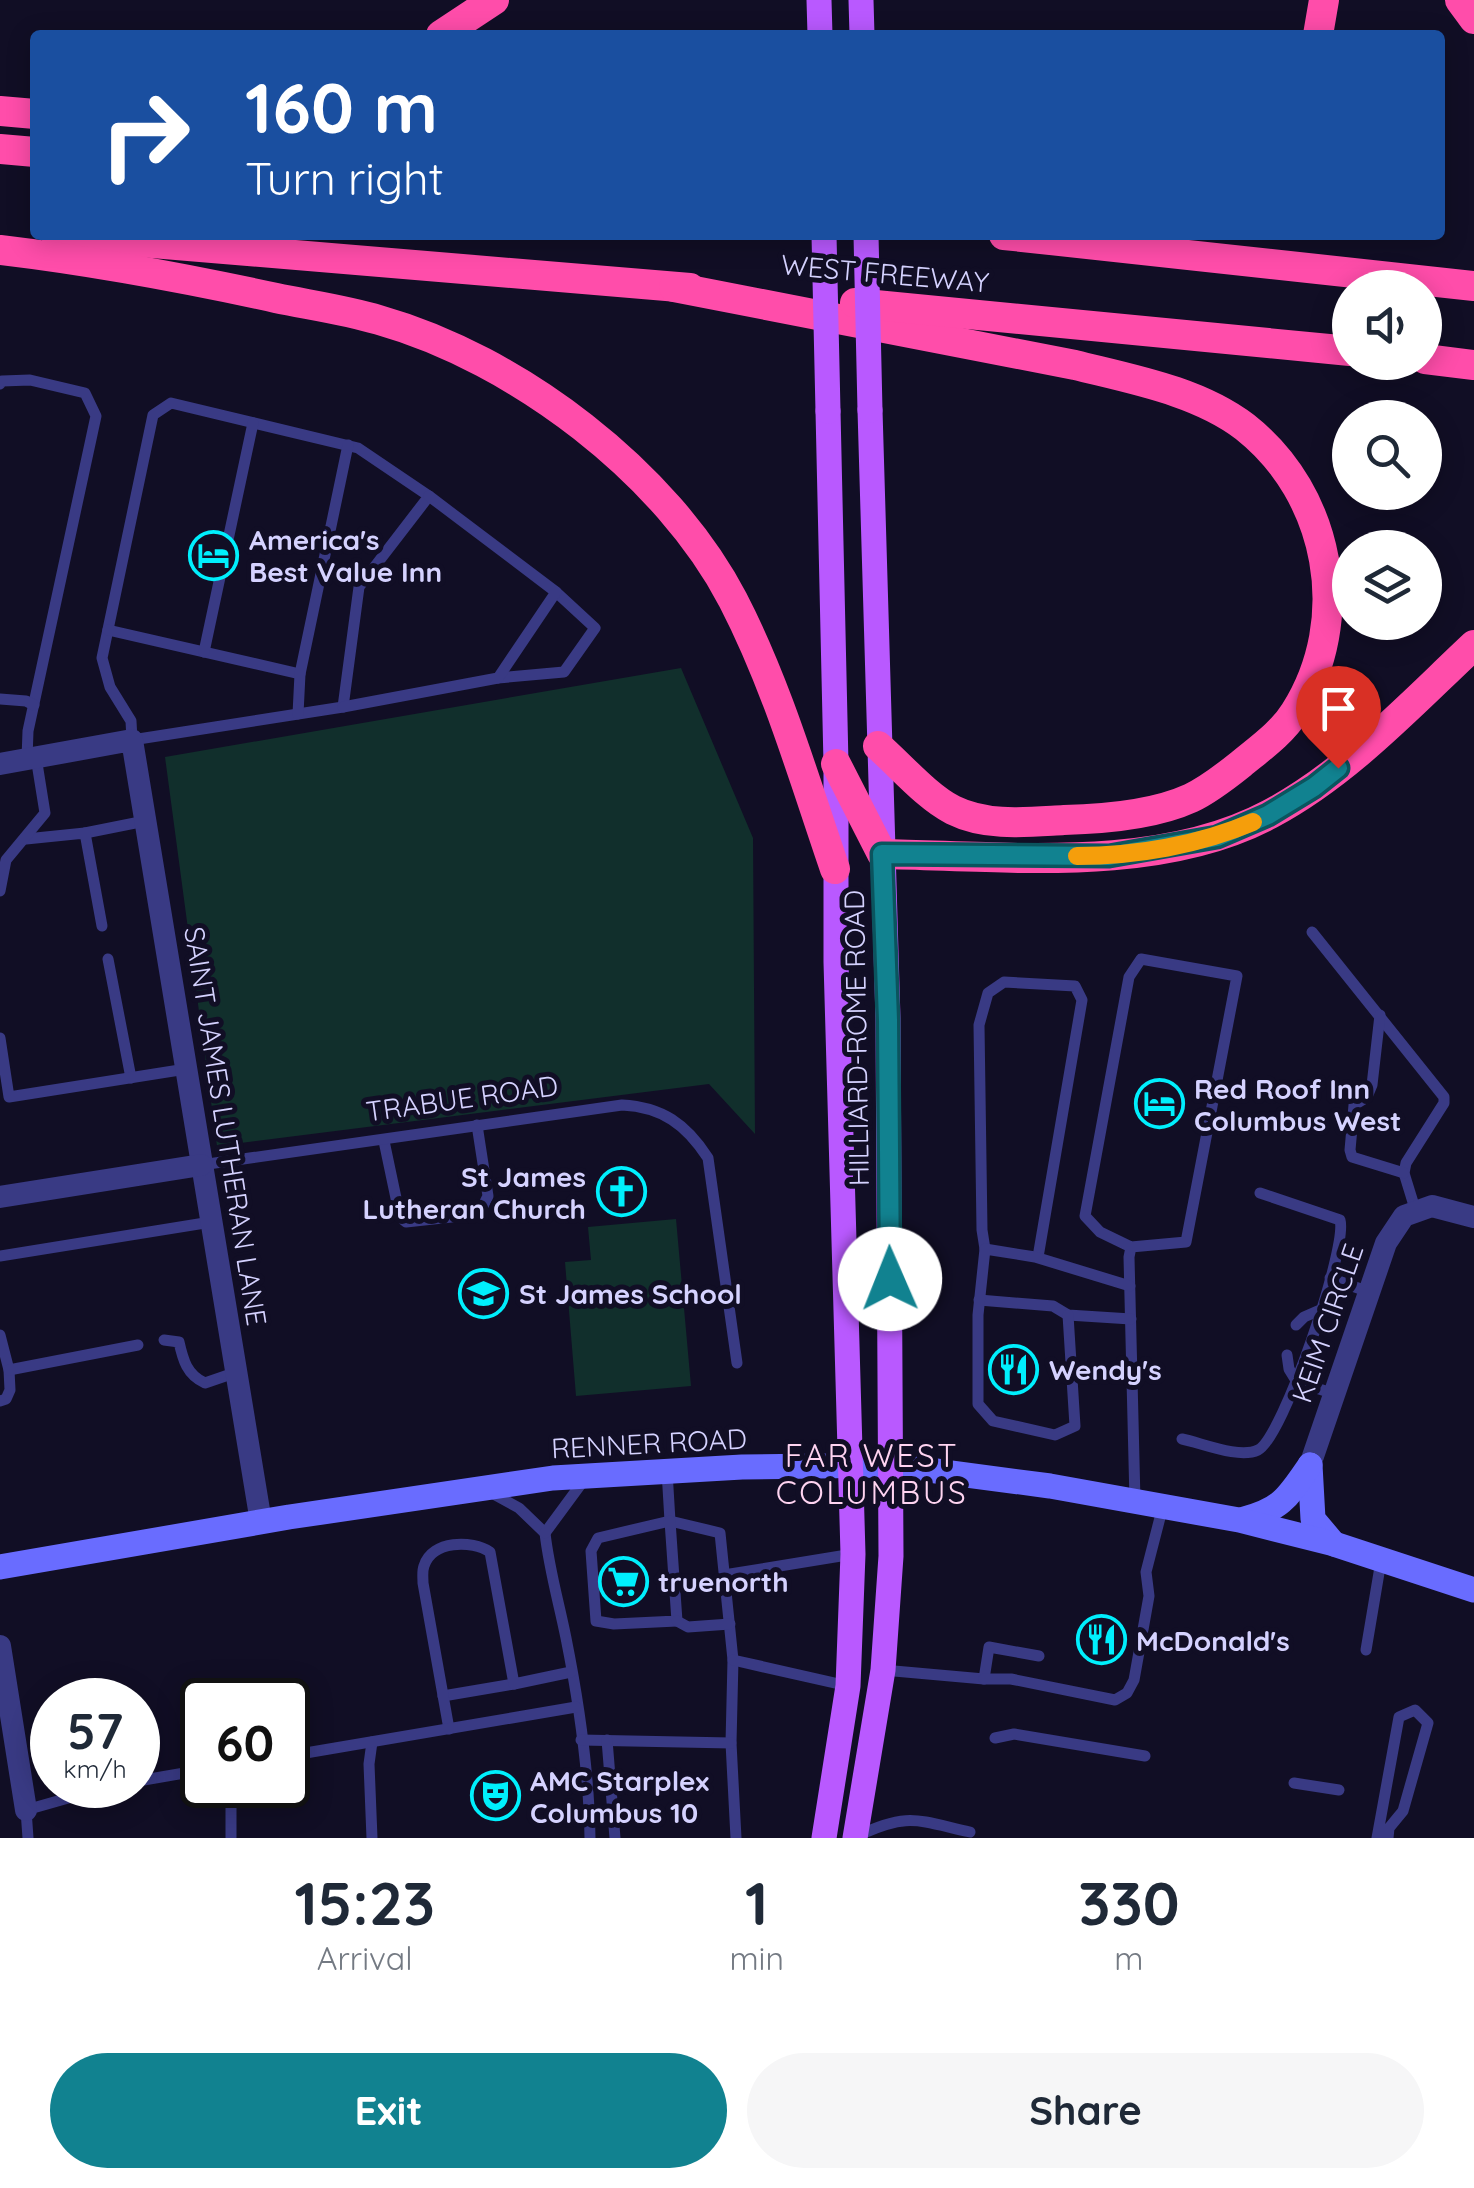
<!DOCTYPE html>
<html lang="en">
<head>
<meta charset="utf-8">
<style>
  :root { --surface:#fff; --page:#f6f6f7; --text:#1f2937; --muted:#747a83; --accent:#118290 }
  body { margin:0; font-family:Quicksand,sans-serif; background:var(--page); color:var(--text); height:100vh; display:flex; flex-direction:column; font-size:38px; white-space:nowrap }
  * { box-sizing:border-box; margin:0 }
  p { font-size:32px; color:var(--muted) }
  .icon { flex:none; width:55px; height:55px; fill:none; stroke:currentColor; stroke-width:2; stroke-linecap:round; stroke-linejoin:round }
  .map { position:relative; height:1838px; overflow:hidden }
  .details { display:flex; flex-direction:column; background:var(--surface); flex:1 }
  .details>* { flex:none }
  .banner { position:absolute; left:30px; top:30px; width:1415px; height:210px; border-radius:10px; box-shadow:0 5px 25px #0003; background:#1a4fa0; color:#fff; overflow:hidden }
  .controls { position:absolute; left:1332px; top:270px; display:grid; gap:20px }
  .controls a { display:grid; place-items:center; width:110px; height:110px; border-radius:50%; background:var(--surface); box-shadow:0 5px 25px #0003; font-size:50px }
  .speed { position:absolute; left:30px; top:1678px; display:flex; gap:20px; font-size:50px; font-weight:700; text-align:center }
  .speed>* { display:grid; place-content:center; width:130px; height:130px; border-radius:50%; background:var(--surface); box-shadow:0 5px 25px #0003; line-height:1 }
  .speed small { font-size:25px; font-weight:400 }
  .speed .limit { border:5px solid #111; border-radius:15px; background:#fff; color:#111 }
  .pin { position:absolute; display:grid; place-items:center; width:85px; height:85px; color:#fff; margin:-102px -42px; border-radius:50% 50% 50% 0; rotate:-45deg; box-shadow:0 0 10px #0007 }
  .pin .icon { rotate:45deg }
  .me { position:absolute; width:110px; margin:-55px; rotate:359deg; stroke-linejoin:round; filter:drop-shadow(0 0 8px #0008) }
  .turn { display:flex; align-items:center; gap:35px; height:210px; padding:0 50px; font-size:45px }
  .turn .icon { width:130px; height:130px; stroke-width:2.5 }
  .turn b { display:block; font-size:70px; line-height:85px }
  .eta { display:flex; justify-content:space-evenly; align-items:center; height:170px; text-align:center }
  .eta b { font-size:60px; font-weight:700; line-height:70px }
  .action { display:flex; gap:20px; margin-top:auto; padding:20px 50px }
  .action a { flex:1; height:115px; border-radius:60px; background:var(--accent); color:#fff; font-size:40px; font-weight:700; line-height:115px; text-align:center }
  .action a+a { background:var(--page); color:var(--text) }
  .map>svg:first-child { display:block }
  .green { fill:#112f2c }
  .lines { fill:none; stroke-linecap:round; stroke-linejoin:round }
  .lane { stroke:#393a84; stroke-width:11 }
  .street { stroke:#393a84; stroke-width:22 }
  .secondary { stroke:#696cff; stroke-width:25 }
  .primary { stroke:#b959ff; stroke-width:25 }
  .highway { stroke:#ff4daa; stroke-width:30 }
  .primary-bridge { stroke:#b959ff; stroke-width:25 }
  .route-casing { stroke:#0b545e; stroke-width:25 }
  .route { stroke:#118290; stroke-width:18 }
  .slow { stroke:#f59e0b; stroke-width:18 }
  .labels { text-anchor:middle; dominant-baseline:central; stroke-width:10; stroke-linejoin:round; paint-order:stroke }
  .street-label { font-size:28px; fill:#d5d2ff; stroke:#110e25 }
  .poi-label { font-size:28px; font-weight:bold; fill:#d5d2ff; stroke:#110e25; text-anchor:start }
  .quarter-label { font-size:32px; letter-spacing:2.5px; fill:#ffd4f1; stroke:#110e25 }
</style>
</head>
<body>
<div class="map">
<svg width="1474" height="1838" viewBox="0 0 1474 1838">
  <rect width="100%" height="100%" fill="#110e25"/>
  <g class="green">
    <polygon points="681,668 753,838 755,1134 709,1084 217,1146 165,757"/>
    <polygon points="676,1219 691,1386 576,1396 565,1262 591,1260 588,1227"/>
  </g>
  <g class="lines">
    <g class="lane">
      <polyline points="0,384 2,381 30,380 85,393 96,416 28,731 27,759"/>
      <polygon points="171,403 358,448 429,496 359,587 343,707 132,740 131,721 110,687 102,658 153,415"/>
      <polyline points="108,630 300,674"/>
      <polyline points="204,652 253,423"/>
      <polyline points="498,678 564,672 595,628 556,592"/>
      <polyline points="0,699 26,701 34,705"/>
      <polyline points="343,707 498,678 556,592 429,496"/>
      <polyline points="298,714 300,674 348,445"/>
      <polyline points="85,833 145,821"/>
      <polyline points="26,839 85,833 102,926"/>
      <polyline points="0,891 6,860 45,813 36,757"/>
      <polyline points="1312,932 1444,1097 1444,1103 1406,1163 1404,1173 1416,1212"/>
      <polyline points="108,959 131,1078"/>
      <polyline points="1380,1015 1372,1085 1367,1097 1354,1105 1350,1150 1352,1157 1404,1173"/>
      <polyline points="0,1038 9,1097 186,1069"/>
      <polyline points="384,1141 400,1217 406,1222 479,1214 488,1196 477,1125"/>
      <path d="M201,1165L622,1105C662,1107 686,1124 708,1158L737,1363"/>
      <polyline points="1131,1247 1100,1232 1085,1216 1129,977 1141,959 1237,976 1186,1242 1131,1247 1129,1257 1135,1501"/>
      <polyline points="985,1249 982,1230 979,1025 988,993 1004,982 1075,986 1082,1000 1038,1257"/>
      <polyline points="0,1256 211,1222"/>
      <polyline points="1330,1278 1369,1292"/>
      <polyline points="979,1300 1053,1306 1068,1315 1131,1319"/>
      <polyline points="1068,1315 1075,1426 1055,1435 993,1421 978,1404 978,1315 985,1249 1035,1257 1130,1286"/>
      <polyline points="1296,1325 1304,1317 1320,1310"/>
      <polyline points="0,1335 9,1370 10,1390 6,1399 0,1401"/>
      <path d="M164,1340L179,1342C183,1360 187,1375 205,1383L237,1372"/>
      <polyline points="1287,1355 1289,1369 1297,1382 1335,1394"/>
      <polyline points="9,1370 138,1345"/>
      <path d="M1182,1439C1202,1443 1239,1459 1258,1450C1283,1438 1348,1247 1340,1220L1260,1193"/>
      <polyline points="667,1471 670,1521 720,1533 733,1660 731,1743 736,1838"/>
      <polyline points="488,1491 519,1508 545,1533"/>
      <polygon points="670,1521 677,1621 614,1624 596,1621 591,1551 598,1538"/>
      <path d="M545,1533C549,1569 559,1603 566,1638C579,1703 589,1772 590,1838"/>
      <polyline points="545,1533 584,1480"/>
      <polyline points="724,1575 853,1554"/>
      <polyline points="677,1621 688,1627 730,1624"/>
      <polyline points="1366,1650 1381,1561"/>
      <polyline points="733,1660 848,1686"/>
      <polyline points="883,1670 984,1679 989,1647 1039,1656"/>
      <polyline points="984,1679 1011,1679 1115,1700 1127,1693 1134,1680 1149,1596 1146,1572 1163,1506"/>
      <polyline points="443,1696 514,1684"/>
      <path d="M449,1729L423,1583C423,1577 422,1571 424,1566C432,1540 472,1540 490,1552L514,1684L571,1672"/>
      <polyline points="995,1738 1014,1734 1145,1756"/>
      <polyline points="581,1740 731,1743"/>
      <polyline points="607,1740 615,1838"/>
      <polyline points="372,1742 369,1764 372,1838"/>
      <polyline points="288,1756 576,1707"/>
      <polyline points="138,1781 202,1770"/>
      <polyline points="1294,1783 1339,1790"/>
      <polyline points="231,1837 231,1785"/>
      <path d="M855,1837C908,1812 916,1820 970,1832"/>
      <polyline points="28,1838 26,1810 114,1785"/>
      <polyline points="1377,1838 1399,1717 1415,1710 1428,1723 1403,1811 1389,1828 1388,1838"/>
    </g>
    <g class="street">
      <polyline points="0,764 132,740 261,1522"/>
      <polyline points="0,1197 201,1165"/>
      <polyline points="1310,1465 1386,1243 1404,1216 1432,1206 1474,1217"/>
      <polyline points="0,1646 26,1810"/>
    </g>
    <g class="secondary">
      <polyline points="1310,1465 1313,1519 1334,1544"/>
      <path d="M1244,1519C1282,1509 1288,1497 1310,1465"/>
      <polyline points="0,1567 289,1517 553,1478 742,1467 891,1465 1050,1486 1239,1520 1334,1544 1474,1590"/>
    </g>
    <g class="primary">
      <polyline points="819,0 820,35"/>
      <polyline points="861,0 862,35"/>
      <polyline points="824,1838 848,1686 853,1554 836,962 836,764 828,411"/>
      <polyline points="855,1838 883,1670 891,1556 888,1019 870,410"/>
    </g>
    <g class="highway">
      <polyline points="1460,0 1474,19"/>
      <polyline points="441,35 494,0"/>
      <polyline points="1318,35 1324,0"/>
      <polyline points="0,111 35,114"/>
      <polyline points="0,149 35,152"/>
      <polyline points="56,235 690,288"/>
      <polyline points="1004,235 1474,286"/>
      <path d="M0,250C93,261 184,278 276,298C310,305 346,310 379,320C517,359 667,473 733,600C777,685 804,779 835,869"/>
      <path d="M674,287L1075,365C1131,379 1198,391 1245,427C1330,494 1354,619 1295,712C1282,733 1259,749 1241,764C1226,776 1208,790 1191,798C1154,815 1105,819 1064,820C1028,822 987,827 953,810C926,796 901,766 878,746"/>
      <polyline points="855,303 1350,351"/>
      <polyline points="1425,359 1474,365"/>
      <path d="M836,764L882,854C1005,856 1158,874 1270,814C1347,773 1410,705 1474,645"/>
    </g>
    <g class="primary-bridge">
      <polyline points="824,235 828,411"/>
      <polyline points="866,235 870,410"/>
    </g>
  </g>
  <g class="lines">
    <defs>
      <polyline id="route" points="890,1279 888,1020 882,854 1109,856 1217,837 1268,815 1314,787 1338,768"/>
    </defs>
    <use href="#route" class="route-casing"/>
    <use href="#route" class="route"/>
    <path class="slow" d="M1077,856C1136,856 1199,845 1253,822"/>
  </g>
  <defs>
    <symbol id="hotel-ring" viewBox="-11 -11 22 22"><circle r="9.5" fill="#110e25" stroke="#00effd" stroke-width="1.5"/><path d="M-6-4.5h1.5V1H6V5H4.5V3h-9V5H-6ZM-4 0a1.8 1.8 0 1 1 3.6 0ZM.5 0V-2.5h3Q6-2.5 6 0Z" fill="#00effd"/></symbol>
    <symbol id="church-ring" viewBox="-11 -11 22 22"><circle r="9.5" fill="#110e25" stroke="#00effd" stroke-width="1.5"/><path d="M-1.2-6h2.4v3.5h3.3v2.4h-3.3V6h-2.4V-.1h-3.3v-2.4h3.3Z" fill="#00effd"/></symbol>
    <symbol id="school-ring" viewBox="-11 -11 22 22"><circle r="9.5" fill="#110e25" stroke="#00effd" stroke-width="1.5"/><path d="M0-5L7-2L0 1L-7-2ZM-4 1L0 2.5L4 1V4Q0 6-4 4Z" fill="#00effd"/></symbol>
    <symbol id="restaurant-ring" viewBox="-11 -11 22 22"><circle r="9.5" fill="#110e25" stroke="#00effd" stroke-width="1.5"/><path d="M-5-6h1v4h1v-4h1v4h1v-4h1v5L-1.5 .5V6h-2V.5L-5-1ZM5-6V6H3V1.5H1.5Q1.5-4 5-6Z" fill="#00effd"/></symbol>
    <symbol id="supermarket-ring" viewBox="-11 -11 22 22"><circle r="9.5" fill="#110e25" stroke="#00effd" stroke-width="1.5"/><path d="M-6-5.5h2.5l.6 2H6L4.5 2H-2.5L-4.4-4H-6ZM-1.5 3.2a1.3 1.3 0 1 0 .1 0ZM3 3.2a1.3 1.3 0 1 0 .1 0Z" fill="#00effd"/></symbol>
    <symbol id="theatre-ring" viewBox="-11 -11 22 22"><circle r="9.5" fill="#110e25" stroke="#00effd" stroke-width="1.5"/><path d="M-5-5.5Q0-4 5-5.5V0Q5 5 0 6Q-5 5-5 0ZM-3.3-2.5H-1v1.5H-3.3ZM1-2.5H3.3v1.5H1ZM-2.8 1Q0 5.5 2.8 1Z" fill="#00effd"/></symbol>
  </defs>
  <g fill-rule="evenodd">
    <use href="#hotel-ring" x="186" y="528" width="55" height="55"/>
    <use href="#hotel-ring" x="1132" y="1076" width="55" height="55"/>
    <use href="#church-ring" x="594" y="1164" width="55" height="55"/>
    <use href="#school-ring" x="456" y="1266" width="55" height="55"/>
    <use href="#restaurant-ring" x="986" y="1342" width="55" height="55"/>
    <use href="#supermarket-ring" x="596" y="1554" width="55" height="55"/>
    <use href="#restaurant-ring" x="1074" y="1612" width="55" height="55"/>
    <use href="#theatre-ring" x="468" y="1768" width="55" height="55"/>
  </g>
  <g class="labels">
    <g class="street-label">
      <text transform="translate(885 273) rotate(5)">WEST FREEWAY</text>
      <text transform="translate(856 1038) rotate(-91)">HILLIARD-ROME ROAD</text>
      <text transform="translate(462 1098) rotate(-8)">TRABUE ROAD</text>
      <text transform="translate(226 1126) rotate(81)">SAINT JAMES LUTHERAN LANE</text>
      <text transform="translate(1327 1323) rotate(-71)">KEIM CIRCLE</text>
      <text transform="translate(649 1443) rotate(-3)">RENNER ROAD</text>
    </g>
    <g class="poi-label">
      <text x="249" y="539">America's<tspan x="249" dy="32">Best Value Inn</tspan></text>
      <text x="1194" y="1088">Red Roof Inn<tspan x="1194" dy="32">Columbus West</tspan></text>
      <text x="586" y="1176" text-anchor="end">St James<tspan x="586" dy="32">Lutheran Church</tspan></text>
      <text x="519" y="1293">St James School</text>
      <text x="1049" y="1369">Wendy's</text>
      <text x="658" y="1581">truenorth</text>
      <text x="1136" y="1640">McDonald's</text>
      <text x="530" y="1780">AMC Starplex<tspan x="530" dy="32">Columbus 10</tspan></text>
    </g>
    <g class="quarter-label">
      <text x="872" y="1455">FAR WEST<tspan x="872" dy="37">COLUMBUS</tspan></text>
    </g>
  </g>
</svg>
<div class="controls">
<a><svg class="icon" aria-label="sound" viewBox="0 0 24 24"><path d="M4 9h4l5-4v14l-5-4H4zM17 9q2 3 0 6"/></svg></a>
<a><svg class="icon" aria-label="search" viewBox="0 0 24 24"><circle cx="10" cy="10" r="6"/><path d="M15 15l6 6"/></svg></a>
<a><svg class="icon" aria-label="layers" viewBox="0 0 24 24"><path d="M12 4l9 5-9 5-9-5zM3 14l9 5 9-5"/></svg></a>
</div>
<div class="speed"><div>57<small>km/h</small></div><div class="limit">60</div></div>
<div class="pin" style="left:1338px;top:768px;background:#d93025"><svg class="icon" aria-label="arrive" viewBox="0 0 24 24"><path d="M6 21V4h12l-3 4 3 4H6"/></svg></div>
<svg class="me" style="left:890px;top:1279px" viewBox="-20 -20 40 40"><circle r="19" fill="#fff"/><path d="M0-13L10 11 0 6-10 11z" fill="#118290"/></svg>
<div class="banner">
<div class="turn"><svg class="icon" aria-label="right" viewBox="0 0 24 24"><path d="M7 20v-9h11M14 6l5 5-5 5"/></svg><div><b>160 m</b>Turn right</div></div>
</div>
</div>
<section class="details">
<div class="eta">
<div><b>15:23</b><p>Arrival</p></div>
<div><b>1</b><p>min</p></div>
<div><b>330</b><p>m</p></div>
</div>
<div class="action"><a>Exit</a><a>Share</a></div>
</section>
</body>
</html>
